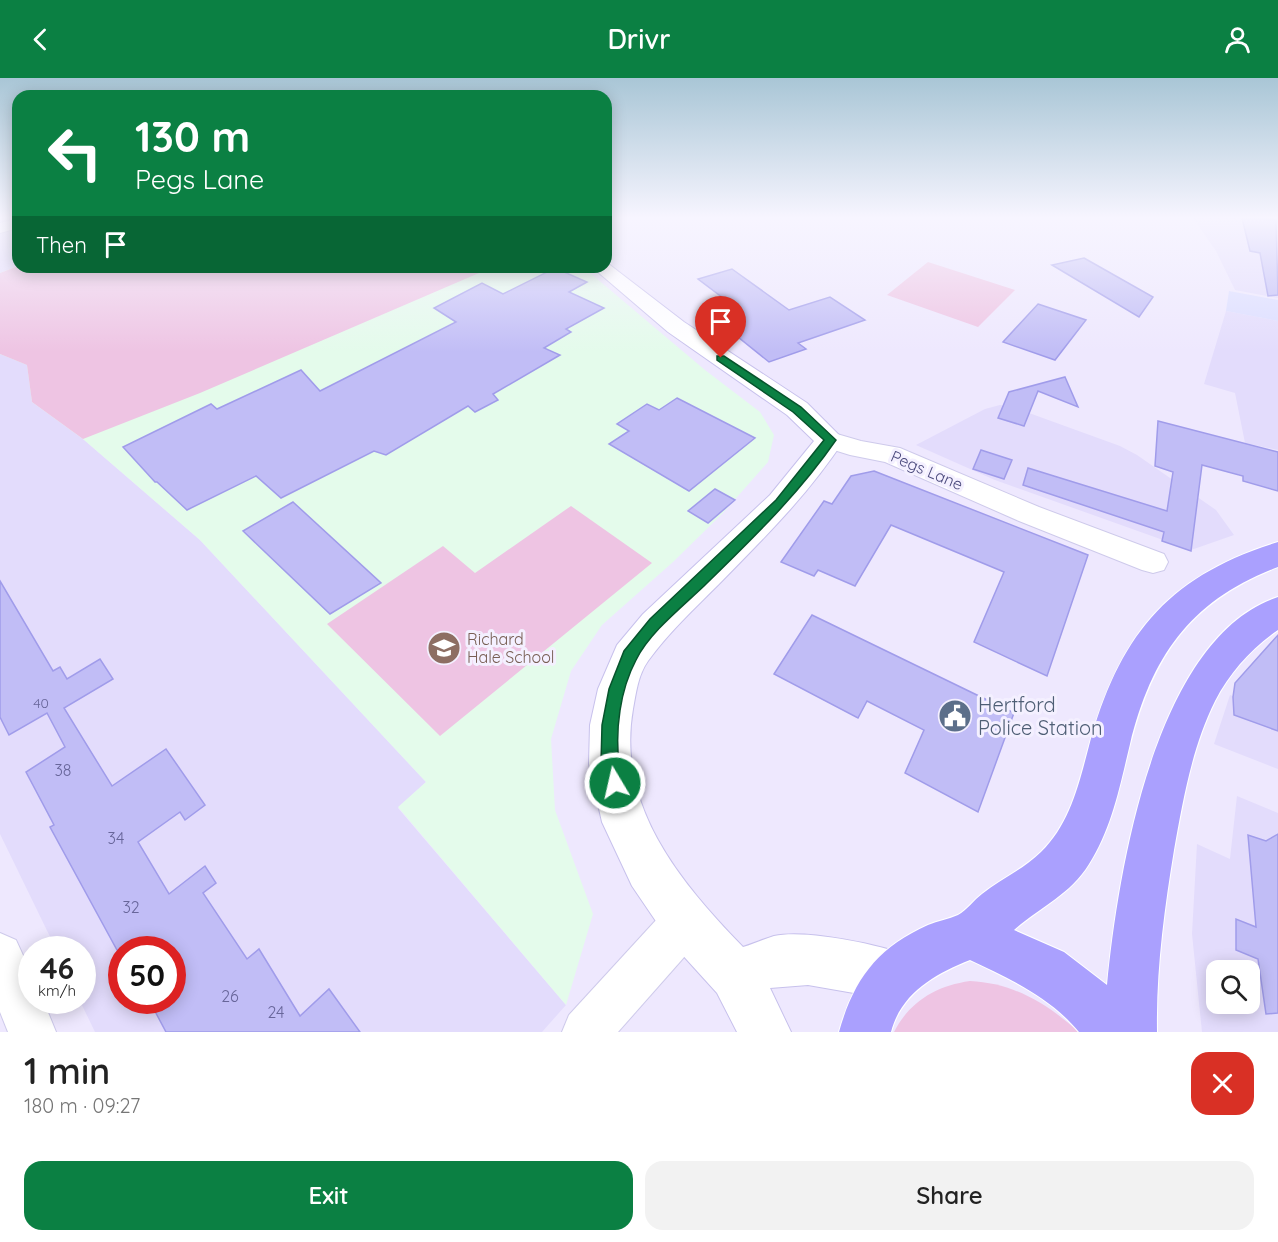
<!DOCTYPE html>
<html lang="en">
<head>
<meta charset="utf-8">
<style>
  :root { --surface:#fff; --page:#f2f2f2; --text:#222; --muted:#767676; --accent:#0b8043 }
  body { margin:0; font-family:Quicksand,sans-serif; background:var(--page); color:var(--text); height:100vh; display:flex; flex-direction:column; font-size:22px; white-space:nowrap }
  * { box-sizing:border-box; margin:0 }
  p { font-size:20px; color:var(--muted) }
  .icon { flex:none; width:33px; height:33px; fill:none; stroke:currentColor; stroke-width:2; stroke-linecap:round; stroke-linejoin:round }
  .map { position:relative; height:954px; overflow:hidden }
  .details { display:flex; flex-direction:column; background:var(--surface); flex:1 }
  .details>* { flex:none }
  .top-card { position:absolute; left:12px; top:12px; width:600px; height:183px; border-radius:18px; box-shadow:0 3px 15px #0003; background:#0b8043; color:#fff; overflow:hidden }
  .tools { position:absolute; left:1206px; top:882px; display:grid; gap:12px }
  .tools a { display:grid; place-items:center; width:54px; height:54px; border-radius:12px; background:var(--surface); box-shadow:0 3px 15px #0003; font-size:30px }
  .speed { position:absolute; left:18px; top:858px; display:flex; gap:12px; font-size:30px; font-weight:700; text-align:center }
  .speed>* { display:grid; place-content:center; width:78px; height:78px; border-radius:50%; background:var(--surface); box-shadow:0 3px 15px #0003; line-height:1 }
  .speed small { font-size:15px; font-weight:400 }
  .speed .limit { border:9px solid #d22; background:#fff; color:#111 }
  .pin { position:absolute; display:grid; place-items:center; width:51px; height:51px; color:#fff; margin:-62px -26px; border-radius:50% 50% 50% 0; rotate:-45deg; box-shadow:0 0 6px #0007 }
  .pin .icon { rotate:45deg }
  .me { position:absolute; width:66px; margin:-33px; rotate:351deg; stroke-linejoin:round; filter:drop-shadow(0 0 4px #0008) }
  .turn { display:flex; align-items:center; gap:21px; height:126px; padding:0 24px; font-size:27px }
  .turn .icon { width:78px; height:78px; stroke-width:2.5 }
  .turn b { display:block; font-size:42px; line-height:51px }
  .then { display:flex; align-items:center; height:57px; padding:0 24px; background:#0003; gap:12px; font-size:22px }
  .round { display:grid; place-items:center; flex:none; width:63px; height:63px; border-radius:18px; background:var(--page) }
  .head { display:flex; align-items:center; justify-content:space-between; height:102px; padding:0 24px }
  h1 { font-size:36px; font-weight:600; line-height:45px }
  .primary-button { display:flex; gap:12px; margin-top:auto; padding:12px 24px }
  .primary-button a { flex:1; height:69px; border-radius:18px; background:var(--accent); color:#fff; font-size:24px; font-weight:600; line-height:69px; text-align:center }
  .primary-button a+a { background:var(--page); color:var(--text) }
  header { display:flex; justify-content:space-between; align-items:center; height:78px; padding:0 24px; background:var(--accent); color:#fff; font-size:27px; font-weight:600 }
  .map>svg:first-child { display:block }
  .residential { fill:#e3dcfc; fill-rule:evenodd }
  .commercial { fill:#dbddff }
  .education { fill:#e4fbeb }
  .green { fill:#eec4e3 }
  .building { fill:#c1bdf6; stroke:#a09cea; stroke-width:1.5 }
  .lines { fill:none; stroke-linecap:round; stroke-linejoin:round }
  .minor-casing { stroke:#cecaeb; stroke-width:2 }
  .secondary-casing { stroke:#c7c1ec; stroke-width:2 }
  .trunk-casing { stroke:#fff; stroke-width:2 }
  .minor { fill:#fff; fill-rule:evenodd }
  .secondary { fill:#fff; fill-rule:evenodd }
  .trunk { fill:#aaa0fe; fill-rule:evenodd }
  .route { fill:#0b8043; stroke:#07532c; stroke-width:1.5 }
  .labels { text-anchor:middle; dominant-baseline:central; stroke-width:6; stroke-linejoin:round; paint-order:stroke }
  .number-label { font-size:14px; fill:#68669a }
  .street-label { font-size:16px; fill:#4a497c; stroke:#f4f0ff }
  .education-label { font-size:16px; fill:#785e54; stroke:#f4f0ff; text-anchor:start }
  .near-number-label { font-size:16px; fill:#68669a }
  .near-service-label { font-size:20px; fill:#4e5e75; stroke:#f4f0ff; text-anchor:start }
</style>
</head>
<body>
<header><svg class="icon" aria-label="back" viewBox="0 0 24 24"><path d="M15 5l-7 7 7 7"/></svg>Drivr<svg class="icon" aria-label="person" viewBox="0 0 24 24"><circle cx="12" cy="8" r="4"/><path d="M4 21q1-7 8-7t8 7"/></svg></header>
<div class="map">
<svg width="1278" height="954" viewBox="0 0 1278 954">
  <rect width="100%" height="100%" fill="#eee8fe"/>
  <g class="residential">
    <polygon points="1193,140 1278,140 1278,220 1235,212 1216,173"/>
    <polygon points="18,150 18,188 0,195 0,156"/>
    <polygon points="1226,233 1278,243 1278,372 1245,365 1235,315 1204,306"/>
    <path d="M0,276L28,287L32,324L83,361L200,462L426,704L398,730L566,927L542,954H95L80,923L82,922V872L56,871L0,756ZM122,872H172V922H122Z"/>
    <polygon points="1000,327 1018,331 1120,368 1137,377 1216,432 1234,457 1191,472 995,402 916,367 985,331"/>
    <polygon points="1230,617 1278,635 1278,691 1214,666"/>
    <path d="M1237,718L1278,735V954H1202L1192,856L1197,766L1230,781ZM1216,892H1250V926H1216Z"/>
  </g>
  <polygon class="commercial" points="1229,213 1278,222 1278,243 1226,233"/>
  <polygon class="education" points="18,188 583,189 705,292 760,334 774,357 768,384 722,436 673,484 602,547 571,593 551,661 555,732 593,836 566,927 398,729 426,704 200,462 83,361 32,324 27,287 0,276 0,195"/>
  <g class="green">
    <polygon points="928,184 1015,212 978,249 887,217"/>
    <polygon points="18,188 18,189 493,189 200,315 83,361 32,324 27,287 0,276 0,195"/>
    <polygon points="571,428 652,485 440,658 327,546 443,468 475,495"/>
    <path d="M970,903C1014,905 1047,926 1079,954H894C910,923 936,908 970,903Z"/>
  </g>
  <g class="building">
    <polygon points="1242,140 1276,142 1278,217 1268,218 1260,175 1250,173"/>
    <polygon points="1084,180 1153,219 1139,239 1052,187"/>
    <polygon points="555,190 587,204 569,214 604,230 566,251 571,254 544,270 560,277 493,316 498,322 475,334 468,328 386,377 374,373 281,420 256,398 187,432 157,404 155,404 123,369 211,326 217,331 301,292 320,313 456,244 434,230 482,205 503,216"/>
    <polygon points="732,191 789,232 830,219 865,242 798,265 806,271 769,284 707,234 731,226 698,201"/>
    <polygon points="1038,226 1086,242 1055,282 1003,264"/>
    <polygon points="1065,299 1078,329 1038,313 1024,348 998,340 1009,314"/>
    <polygon points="677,320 755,360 689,413 609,366 629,353 617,346 647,326 659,332"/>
    <polygon points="1158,343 1278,374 1278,413 1243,403 1243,398 1202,387 1191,473 1162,463 1164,454 1023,407 1028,390 1167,433 1173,394 1155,388"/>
    <polygon points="981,372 1012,382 1004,401 973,391"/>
    <polygon points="874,393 1088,477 1047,598 974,564 1004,494 891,447 855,508 818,492 814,498 781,484 824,423 832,426 851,398"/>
    <polygon points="715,411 735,422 708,445 688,433"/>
    <polygon points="293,424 381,505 330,536 243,453"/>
    <polygon points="0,503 53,593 60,589 67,601 100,581 113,601 64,630 112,708 166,671 205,727 185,742 180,734 138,764 169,816 205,788 216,805 203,815 247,881 259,871 300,938 329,911 360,954 166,954 149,922 172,922 172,872 117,872 50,749 54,747 26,694 65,669 47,635 9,657 0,639"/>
    <polygon points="812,537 1014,635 978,734 905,695 924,652 867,623 858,640 774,596"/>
    <polygon points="1278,557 1278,653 1234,637 1233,619 1235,605"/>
    <polygon points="1278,756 1278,935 1266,936 1258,881 1236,872 1236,841 1256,849 1248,757 1266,763"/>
  </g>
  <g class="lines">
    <defs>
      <g id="minor">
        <polygon points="18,140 18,150 0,155 0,145"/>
        <polygon points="830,354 861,363 900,370 1039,429 1164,476 1168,484 1164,492 1153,495 1142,492 1019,443 885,384 850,377 821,368 817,362 821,356"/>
        <polygon points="685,822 701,828 707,844 701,860 618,954 562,954 569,937 669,828"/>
        <polygon points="0,855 16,862 32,897 32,922 43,922 56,954 8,954 0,934"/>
      </g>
      <path id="secondary" d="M606,184L684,244L807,325L844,362C808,417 764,460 719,506C694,531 668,555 648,583C638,597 636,615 633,631C616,728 680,804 743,869C753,866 764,861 774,858C806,851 882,867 912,879L919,897L912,915L894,922L808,907L770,910L791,954H737L717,915L668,861L632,808L602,744L589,686L590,647L598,611L617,567L643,536L770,417L814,363L787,337L668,254L592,189H606Z"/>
      <path id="trunk" d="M1278,464V489C1191,522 1152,577 1130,666C1120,707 1112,750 1089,786C1070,817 1040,829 1014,852L1064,874L1107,907C1118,795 1155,559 1278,519V552C1252,570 1230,594 1215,623C1192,669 1183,722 1174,772C1164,833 1156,893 1157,954H1079C1050,919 1010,901 970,882C935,896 901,915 891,954H839C854,901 877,870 928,847C938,843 949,841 958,837C967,832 974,822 982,816C1001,801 1024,791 1041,774C1070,746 1079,706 1089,668C1119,558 1167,498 1278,464Z"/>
    </defs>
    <use href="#minor" class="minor-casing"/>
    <use href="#secondary" class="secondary-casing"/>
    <use href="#trunk" class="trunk-casing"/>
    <use href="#minor" class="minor"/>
    <use href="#secondary" class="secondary"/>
    <use href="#trunk" class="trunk"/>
  </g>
  <linearGradient id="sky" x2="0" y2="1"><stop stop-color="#a9c6d6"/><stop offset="0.51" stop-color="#f7f5ff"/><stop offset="1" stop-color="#f7f5ff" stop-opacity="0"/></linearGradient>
  <rect width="1278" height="274" fill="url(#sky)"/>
  <path class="route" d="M717,278H724L801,329L836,362C798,417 751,462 704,508C682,529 649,555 636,582C620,612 615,652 619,685C620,695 625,702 621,711L615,714L609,711L601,686L602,647L609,611L624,573L650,541L776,422L824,362L793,334L717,282Z"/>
  <defs>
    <symbol id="school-disc" viewBox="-11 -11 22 22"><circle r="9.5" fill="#8d6e63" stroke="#f4f0ff"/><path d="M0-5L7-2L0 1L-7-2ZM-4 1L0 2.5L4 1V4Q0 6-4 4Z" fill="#fff"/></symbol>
    <symbol id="civic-disc" viewBox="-11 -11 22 22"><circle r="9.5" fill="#5c6f8a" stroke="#f4f0ff"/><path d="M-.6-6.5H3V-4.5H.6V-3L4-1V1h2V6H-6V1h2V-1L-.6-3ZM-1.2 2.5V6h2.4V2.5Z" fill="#fff"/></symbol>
  </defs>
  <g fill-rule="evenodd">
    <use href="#school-disc" x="425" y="551" width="38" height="38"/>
    <use href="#civic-disc" x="936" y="619" width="38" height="38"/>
  </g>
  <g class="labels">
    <g class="number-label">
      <text x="41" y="625">40</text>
    </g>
    <g class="street-label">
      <text transform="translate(927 392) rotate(23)">Pegs Lane</text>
    </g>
    <g class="education-label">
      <text x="467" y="561">Richard<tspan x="467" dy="18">Hale School</tspan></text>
    </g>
    <g class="near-number-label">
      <text x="63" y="692">38</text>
      <text x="116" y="760">34</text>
      <text x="131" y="829">32</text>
      <text x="230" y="918">26</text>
      <text x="276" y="934">24</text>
    </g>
    <g class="near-service-label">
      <text x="978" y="626">Hertford<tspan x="978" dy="23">Police Station</tspan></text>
    </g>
  </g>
</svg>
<div class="tools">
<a><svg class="icon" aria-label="search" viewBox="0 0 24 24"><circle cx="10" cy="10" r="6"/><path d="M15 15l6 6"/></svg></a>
</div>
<div class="speed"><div>46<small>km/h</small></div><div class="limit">50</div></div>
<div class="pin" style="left:721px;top:280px;background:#d93025"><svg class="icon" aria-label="arrive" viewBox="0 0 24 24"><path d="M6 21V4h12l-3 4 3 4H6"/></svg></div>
<svg class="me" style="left:615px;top:705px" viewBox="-20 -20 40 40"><circle r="17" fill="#0b8043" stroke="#fff" stroke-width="3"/><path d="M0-11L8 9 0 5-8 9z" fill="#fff"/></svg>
<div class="top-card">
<div class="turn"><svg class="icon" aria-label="left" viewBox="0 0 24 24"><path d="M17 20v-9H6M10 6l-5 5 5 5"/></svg><div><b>130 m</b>Pegs Lane</div></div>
<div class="then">Then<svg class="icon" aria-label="arrive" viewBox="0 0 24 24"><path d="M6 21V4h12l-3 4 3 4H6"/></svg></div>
</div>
</div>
<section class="details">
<div class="head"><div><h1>1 min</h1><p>180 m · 09:27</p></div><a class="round" style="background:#d93025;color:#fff"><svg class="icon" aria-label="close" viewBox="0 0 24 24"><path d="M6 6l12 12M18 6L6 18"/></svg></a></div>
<div class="primary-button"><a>Exit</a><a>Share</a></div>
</section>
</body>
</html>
